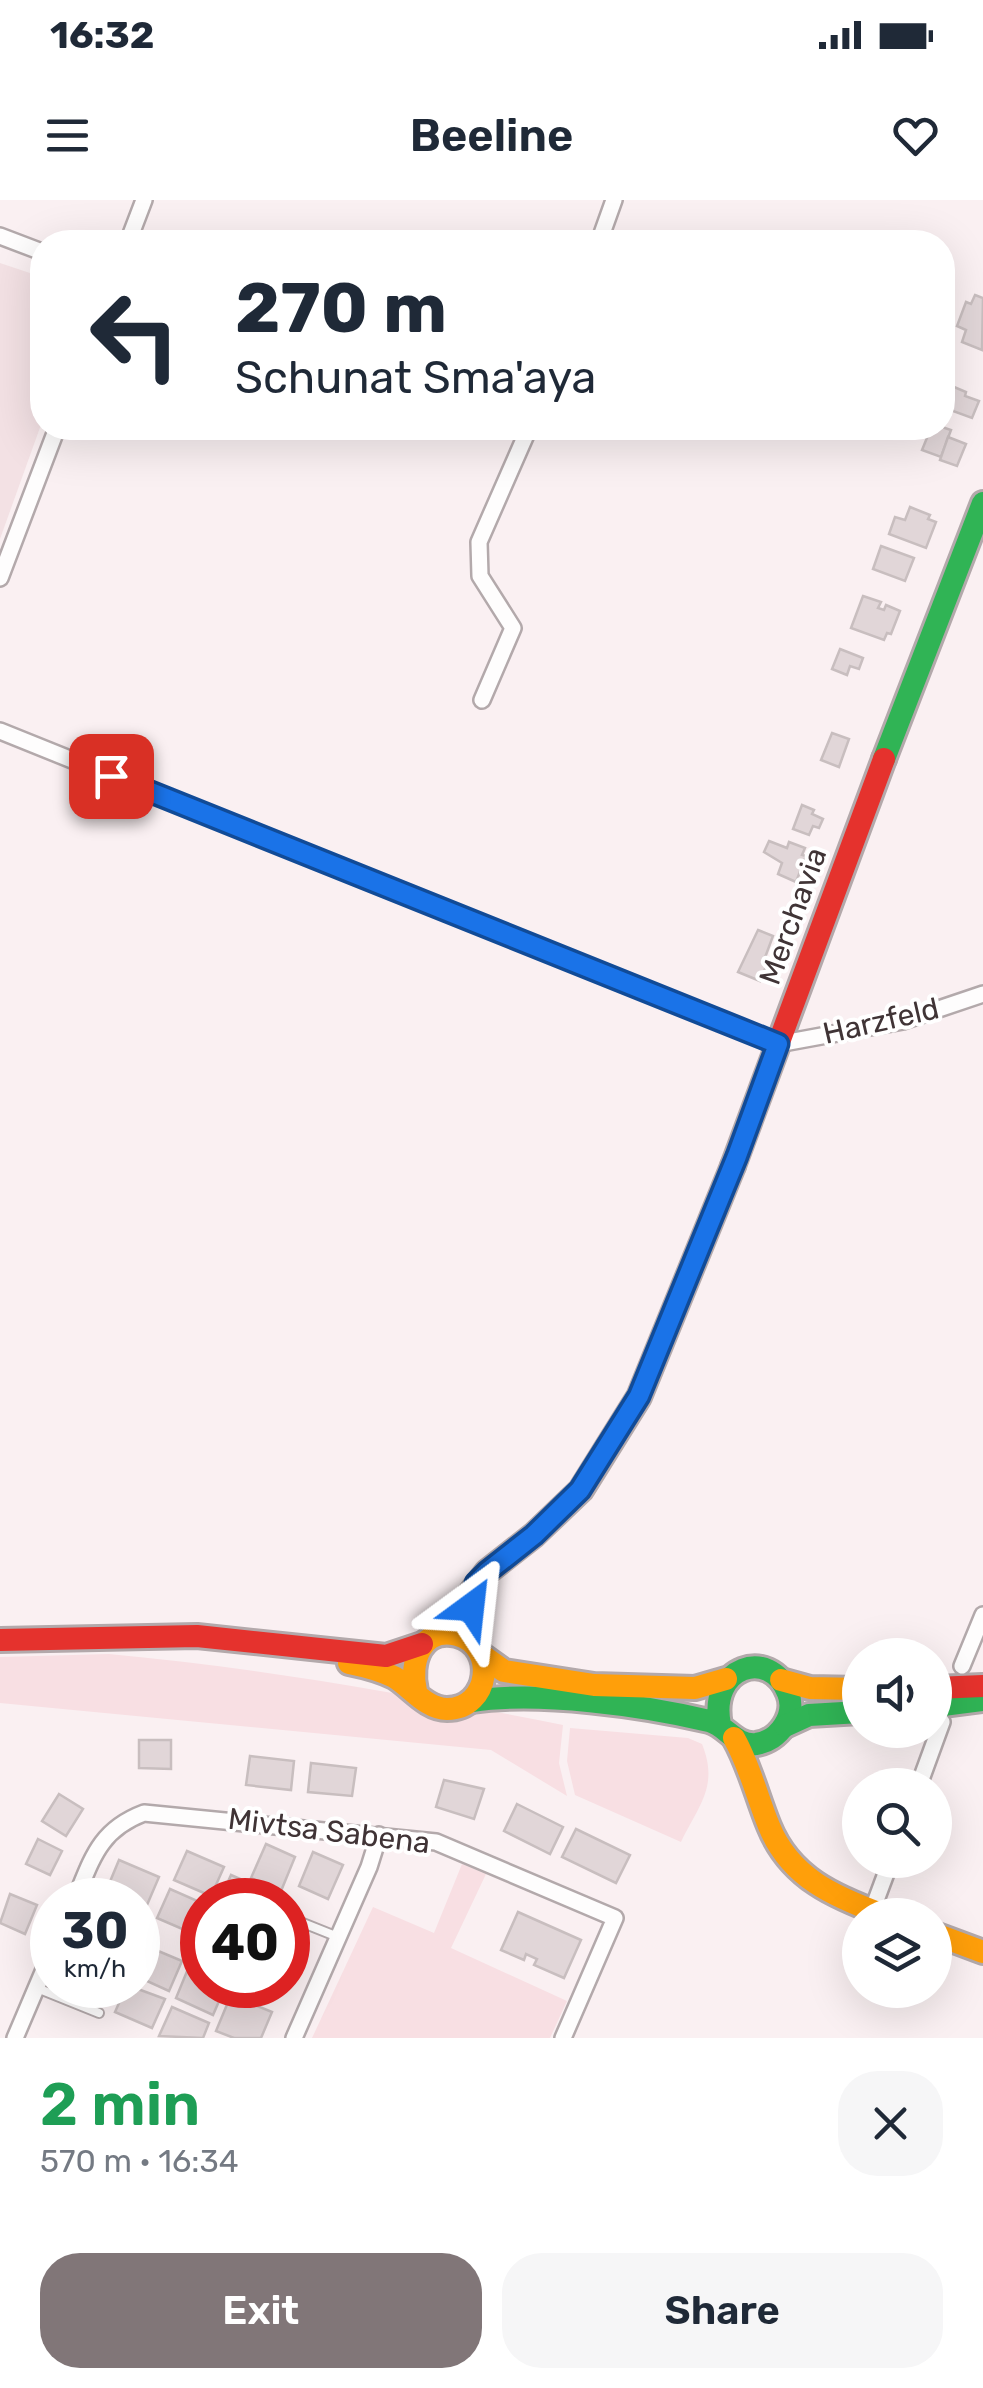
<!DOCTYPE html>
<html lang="en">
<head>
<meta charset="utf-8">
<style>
  :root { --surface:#fff; --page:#f6f6f7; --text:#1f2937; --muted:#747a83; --accent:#817678 }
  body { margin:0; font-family:Rubik,sans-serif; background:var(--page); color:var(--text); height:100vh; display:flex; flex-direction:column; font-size:38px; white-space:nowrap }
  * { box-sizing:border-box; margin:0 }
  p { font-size:32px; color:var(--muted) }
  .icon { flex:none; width:55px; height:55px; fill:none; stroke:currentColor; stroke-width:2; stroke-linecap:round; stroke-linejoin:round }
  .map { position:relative; height:1838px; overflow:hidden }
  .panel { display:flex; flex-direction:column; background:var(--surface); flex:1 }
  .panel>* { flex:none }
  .banner { position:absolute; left:30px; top:30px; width:925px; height:210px; border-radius:40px; box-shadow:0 10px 40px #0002; background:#fff; color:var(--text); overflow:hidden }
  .tools { position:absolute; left:842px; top:1438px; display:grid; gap:20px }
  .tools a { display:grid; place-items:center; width:110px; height:110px; border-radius:50%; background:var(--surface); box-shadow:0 10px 40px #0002; font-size:50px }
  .speed { position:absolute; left:30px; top:1678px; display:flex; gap:20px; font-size:50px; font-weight:700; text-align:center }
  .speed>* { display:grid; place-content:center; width:130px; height:130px; border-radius:50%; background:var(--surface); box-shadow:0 10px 40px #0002; line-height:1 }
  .speed small { font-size:25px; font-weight:400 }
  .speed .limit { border:15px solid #d22; background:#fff; color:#111 }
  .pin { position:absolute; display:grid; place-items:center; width:85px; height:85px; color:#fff; margin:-42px; border-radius:20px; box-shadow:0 5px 15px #0006 }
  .me { position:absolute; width:110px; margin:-55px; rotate:30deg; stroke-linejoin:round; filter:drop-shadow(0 0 8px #0008) }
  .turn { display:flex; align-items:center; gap:35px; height:210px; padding:0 40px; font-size:45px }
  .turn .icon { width:130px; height:130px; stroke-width:2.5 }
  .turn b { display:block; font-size:70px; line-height:85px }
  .round { display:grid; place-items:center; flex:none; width:105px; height:105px; border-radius:40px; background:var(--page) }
  .headline { display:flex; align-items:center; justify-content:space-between; height:170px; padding:0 40px }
  h1 { font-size:60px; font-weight:600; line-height:75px; color:#1e9e55 }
  .cta { display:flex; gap:20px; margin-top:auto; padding:20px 40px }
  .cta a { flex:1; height:115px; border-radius:40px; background:var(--accent); color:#fff; font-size:40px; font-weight:600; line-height:115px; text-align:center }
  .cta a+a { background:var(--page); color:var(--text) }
  .status { display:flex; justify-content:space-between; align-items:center; height:70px; padding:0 50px; background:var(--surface); direction:ltr }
  .status svg { height:28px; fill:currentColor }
  header { display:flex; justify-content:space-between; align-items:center; height:130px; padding:0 40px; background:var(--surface); font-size:45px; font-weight:600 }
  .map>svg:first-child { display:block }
  .built { fill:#f3e1e4 }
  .green { fill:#f8dfe3 }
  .building { fill:#e1d6d8; stroke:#c8bebf; stroke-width:2.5 }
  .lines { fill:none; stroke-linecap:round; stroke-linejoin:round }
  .lane-casing { stroke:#b3a9ab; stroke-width:12 }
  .street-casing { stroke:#b3a9ab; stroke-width:20 }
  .fast-casing { stroke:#b3a9ab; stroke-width:28 }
  .slow-casing { stroke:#b3a9ab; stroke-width:28 }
  .jam-casing { stroke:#b3a9ab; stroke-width:28 }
  .lane { stroke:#fefdfd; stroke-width:8 }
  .street { stroke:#fefdfd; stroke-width:15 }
  .fast { stroke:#30b455; stroke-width:22 }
  .slow { stroke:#ff9f0a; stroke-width:22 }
  .jam { stroke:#e5322d; stroke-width:22 }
  .route-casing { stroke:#114b97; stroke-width:25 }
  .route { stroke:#1a73e8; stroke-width:18 }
  .labels { text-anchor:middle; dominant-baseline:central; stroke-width:8; stroke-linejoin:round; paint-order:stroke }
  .street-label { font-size:30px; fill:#403436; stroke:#fff }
</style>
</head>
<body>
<div class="status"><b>16:32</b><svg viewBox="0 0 49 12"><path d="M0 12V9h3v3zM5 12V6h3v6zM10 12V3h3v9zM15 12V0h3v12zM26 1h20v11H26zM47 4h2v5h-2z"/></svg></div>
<header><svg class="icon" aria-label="menu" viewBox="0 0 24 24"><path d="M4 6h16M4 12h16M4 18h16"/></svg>Beeline<svg class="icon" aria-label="heart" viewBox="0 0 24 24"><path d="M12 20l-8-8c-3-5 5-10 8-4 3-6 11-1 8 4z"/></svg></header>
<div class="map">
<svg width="983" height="1838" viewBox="0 0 983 1838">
  <rect width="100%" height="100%" fill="#faf0f2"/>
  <polygon class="built" points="0,63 42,77 42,222 0,339"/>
  <g class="green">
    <path d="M109,1454C262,1468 412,1495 563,1525L559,1563L567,1596L491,1550L0,1503V1457Z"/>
    <path d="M570,1528L688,1538L702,1544C719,1586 699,1605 681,1642L575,1595L567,1561Z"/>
    <polygon points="462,1664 486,1674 451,1748 567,1801 550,1838 312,1838 373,1707 434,1733"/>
  </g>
  <g class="building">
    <polygon points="975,95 983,98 982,150 962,142 966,130 957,126 966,102 971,104"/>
    <polygon points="947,184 966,192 965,196 979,201 972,218 942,207"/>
    <polygon points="942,227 951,230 941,257 922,250 931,228"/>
    <polygon points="948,237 966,244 957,266 940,260"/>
    <polygon points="910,307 930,315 928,319 936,322 926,348 889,334 895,317 905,320"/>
    <polygon points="881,346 914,358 905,381 873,369"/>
    <polygon points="863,396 881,402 878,408 884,410 886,405 900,411 891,434 887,433 884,440 851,428"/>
    <polygon points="840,449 863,458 859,469 850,466 847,475 832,469"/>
    <polygon points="832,533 849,539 839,567 821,560"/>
    <polygon points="802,605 814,610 812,614 823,619 819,628 813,626 809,635 793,629"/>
    <polygon points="769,641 787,648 789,642 805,648 802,655 806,656 796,682 778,674 782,663 764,652"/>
    <polygon points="758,730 773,736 763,763 767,764 760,781 738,772"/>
    <polygon points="139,1540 171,1540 171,1569 139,1568"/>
    <polygon points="250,1556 294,1561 291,1590 246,1585"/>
    <polygon points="311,1563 356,1568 352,1596 308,1592"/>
    <polygon points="444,1580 484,1589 474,1619 436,1607"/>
    <polygon points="59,1594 83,1609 66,1636 42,1621"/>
    <polygon points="517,1604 563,1627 550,1654 504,1631"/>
    <polygon points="576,1629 630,1655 616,1683 562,1657"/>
    <polygon points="38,1639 62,1651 50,1675 26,1664"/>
    <polygon points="266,1644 295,1657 281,1691 251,1678"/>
    <polygon points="187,1651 224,1667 211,1696 174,1680"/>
    <polygon points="313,1652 343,1665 328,1699 299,1686"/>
    <polygon points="119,1660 159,1677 144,1712 138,1710 138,1700 115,1700 104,1696"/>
    <polygon points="231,1675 268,1691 264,1700 220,1700"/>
    <polygon points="170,1689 202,1703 202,1715 194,1734 157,1718"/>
    <polygon points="10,1694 37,1705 25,1734 0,1723"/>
    <polygon points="518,1712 581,1740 564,1778 534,1765 537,1759 526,1754 524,1760 501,1750"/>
    <polygon points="288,1740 302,1746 288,1782"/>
    <polygon points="144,1745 182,1761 169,1791 138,1777 138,1761"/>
    <polygon points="188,1769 202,1775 202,1785 226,1785 213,1815 176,1798"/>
    <polygon points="127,1785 165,1799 152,1828 115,1812"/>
    <polygon points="231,1795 272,1812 261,1838 234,1838 216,1831"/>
    <polygon points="172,1807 209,1823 203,1838 159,1836"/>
  </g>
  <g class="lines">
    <defs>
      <g id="lane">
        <polyline points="288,1717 338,1737"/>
        <polyline points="37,1788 99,1813"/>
      </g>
      <g id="street">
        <polyline points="0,36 42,52"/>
        <polyline points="128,42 144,0"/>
        <polyline points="599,42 614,0"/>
        <polyline points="0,378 57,228"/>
        <polyline points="482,500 513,428 480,376 479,342 529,228"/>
        <polyline points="0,531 778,844 903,821 983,794"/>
        <polyline points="962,1466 983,1415"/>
        <polyline points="919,1585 942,1522"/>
        <path d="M75,1700C92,1659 99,1630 144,1613L436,1642L615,1718L563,1838"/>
        <polyline points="872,1711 891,1660"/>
        <polyline points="15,1838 52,1751"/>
        <polyline points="294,1838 369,1667 379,1635"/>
      </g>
      <g id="fast">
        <polyline points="884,559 983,303"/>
        <path d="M472,1501C539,1491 642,1505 709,1521C727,1526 735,1546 756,1544C779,1541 797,1515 788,1493C770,1447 708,1466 720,1525"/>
        <polyline points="935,1506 983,1500"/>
        <polyline points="785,1526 809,1515 860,1512"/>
      </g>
      <g id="slow">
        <polyline points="432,1437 449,1421 487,1372 534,1335 581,1290 639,1197 733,966"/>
        <polyline points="483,1456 504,1471 594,1485 695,1488 726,1479"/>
        <path d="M349,1463C364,1466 380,1470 394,1477C411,1487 426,1509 447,1509C490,1509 498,1446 457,1435C421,1426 409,1463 416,1491"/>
        <polyline points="781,1480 810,1488 860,1489"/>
        <path d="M734,1538C750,1566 757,1597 769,1626C790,1678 835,1697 884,1715"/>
        <polyline points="935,1734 983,1752"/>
      </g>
      <g id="jam">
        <polyline points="733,966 884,559"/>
        <polyline points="0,1440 197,1436 386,1456 422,1444"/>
        <polyline points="935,1488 983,1486"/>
      </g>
    </defs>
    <use href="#lane" class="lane-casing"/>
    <use href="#street" class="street-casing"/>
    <use href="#fast" class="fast-casing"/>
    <use href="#slow" class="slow-casing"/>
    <use href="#jam" class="jam-casing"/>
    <use href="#lane" class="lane"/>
    <use href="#street" class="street"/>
    <use href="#fast" class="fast"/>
    <use href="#slow" class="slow"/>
    <use href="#jam" class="jam"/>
  </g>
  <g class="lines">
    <defs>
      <polyline id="route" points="111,576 778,844 737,956 639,1196 580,1290 534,1335 487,1372 476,1383 471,1407"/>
    </defs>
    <use href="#route" class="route-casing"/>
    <use href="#route" class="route"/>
  </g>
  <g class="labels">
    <g class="street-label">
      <text transform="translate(793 716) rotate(-70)">Merchavia</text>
      <text transform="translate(881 821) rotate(-13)">Harzfeld</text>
      <text transform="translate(329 1631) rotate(7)">Mivtsa Sabena</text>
    </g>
  </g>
</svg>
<div class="tools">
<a><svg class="icon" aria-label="sound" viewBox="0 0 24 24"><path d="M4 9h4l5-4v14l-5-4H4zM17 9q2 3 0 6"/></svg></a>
<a><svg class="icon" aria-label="search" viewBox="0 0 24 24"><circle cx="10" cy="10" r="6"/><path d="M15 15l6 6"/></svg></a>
<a><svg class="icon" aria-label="layers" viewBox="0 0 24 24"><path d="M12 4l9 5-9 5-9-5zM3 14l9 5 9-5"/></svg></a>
</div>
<div class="speed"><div>30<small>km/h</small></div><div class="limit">40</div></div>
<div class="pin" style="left:111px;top:576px;background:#d93025"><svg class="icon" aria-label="arrive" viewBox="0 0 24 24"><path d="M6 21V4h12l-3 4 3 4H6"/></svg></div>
<svg class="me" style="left:471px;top:1407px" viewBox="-20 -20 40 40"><path d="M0-17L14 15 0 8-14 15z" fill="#1a73e8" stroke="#fff" stroke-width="4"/></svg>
<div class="banner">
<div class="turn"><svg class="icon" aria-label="left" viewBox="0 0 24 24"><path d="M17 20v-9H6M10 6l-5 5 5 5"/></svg><div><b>270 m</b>Schunat Sma'aya</div></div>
</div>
</div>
<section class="panel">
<div class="headline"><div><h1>2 min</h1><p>570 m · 16:34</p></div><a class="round"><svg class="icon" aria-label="close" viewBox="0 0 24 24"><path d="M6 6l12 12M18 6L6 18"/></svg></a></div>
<div class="cta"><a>Exit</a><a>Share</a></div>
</section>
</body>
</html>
